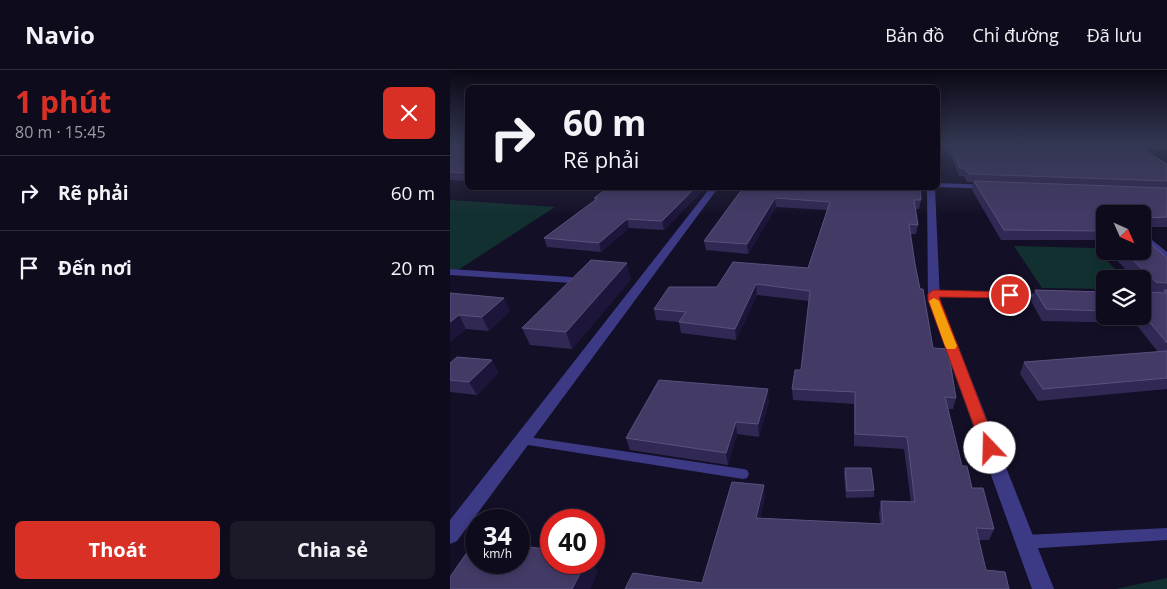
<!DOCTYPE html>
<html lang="vi">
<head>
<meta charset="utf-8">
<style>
  :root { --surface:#0e0b1c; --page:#1c1929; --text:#f1f3f6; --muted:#9b9ba3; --line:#2e2b3b; --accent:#d93025 }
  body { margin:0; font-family:"Open Sans",sans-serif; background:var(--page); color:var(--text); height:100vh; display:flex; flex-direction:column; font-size:19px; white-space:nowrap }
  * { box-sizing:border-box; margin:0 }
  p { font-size:16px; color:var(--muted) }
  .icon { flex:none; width:28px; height:28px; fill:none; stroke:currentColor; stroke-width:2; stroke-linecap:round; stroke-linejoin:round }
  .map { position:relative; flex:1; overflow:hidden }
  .panel { display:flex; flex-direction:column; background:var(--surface); width:450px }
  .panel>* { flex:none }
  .banner { position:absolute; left:15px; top:15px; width:475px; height:105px; border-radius:8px; box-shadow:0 2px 8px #0003,0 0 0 1px var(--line); background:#0e0b1c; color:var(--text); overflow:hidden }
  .needle { width:32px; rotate:135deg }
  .buttons { position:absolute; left:646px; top:135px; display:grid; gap:10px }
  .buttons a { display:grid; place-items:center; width:55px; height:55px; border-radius:8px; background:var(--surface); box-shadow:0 2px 8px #0003,0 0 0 1px var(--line); font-size:25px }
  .speed { position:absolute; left:15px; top:439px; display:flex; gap:10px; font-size:25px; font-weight:700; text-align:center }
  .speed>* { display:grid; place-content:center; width:65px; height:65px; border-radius:50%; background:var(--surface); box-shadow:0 2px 8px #0003,0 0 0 1px var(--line); line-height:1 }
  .speed small { font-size:12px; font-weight:400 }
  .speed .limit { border:8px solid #d22; background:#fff; color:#111 }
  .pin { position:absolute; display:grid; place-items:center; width:42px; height:42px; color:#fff; margin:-21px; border:2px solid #fff; border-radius:50%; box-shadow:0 1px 5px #0007 }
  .me { position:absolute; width:55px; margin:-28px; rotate:339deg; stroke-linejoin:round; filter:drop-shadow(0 0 4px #0008) }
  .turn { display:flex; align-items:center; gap:18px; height:105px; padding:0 15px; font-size:22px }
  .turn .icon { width:65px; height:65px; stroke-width:2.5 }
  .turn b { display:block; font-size:35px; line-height:42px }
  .round { display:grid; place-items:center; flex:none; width:52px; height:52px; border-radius:8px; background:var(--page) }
  .overview { display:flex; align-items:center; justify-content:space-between; height:85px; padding:0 15px }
  h1 { font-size:30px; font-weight:700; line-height:38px; color:var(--accent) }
  .action { display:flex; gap:10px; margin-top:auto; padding:10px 15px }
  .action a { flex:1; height:58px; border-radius:8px; background:var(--accent); color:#fff; font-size:20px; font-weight:700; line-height:58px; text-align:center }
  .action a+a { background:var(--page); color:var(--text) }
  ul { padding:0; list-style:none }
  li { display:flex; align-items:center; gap:15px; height:75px; padding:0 15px; border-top:1px solid var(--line) }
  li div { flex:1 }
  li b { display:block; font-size:19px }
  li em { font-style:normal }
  header { display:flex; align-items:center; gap:30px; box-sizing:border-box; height:70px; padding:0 25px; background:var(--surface); border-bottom:1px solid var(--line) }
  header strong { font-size:24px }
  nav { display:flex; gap:28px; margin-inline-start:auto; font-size:18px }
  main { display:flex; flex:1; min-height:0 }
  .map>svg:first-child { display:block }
  .green { fill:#12302f }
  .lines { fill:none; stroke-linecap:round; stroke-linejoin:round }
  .service { fill:#3d3a85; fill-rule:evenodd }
  .minor { fill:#3d3a85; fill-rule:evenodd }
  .tertiary { fill:#3d3a85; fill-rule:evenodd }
  .wall { fill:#312854 }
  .shaded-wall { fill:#1d163a }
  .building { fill:#433a66; stroke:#5a527e }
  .route { fill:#d93025; stroke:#8d1f18 }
  .slow { fill:#f59e0b }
</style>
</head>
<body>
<header>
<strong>Navio</strong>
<nav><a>Bản đồ</a><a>Chỉ đường</a><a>Đã lưu</a></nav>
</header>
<main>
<section class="panel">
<div class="overview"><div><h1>1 phút</h1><p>80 m · 15:45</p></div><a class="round" style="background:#d93025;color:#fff"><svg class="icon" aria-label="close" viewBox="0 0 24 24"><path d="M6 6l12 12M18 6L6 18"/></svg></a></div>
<ul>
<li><svg class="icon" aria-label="right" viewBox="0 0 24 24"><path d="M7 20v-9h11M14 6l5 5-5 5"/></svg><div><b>Rẽ phải</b></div><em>60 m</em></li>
<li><svg class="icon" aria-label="arrive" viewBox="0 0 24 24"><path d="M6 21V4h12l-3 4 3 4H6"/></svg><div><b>Đến nơi</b></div><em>20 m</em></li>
</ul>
<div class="action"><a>Thoát</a><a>Chia sẻ</a></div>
</section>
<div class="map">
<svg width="717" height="519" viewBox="0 0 717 519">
  <rect width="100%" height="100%" fill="#130f26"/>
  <g class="green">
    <polygon points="0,130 105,137 8,200 0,199"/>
    <polygon points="564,176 644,178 675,209 655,209 655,219 592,218"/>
    <polygon points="717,508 717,519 666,519"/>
  </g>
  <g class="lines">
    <g class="service">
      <polygon points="488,77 510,77 512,78 510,79 488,79"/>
      <polygon points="717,77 717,79 680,80 678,79 680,78"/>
      <polygon points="692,162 717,182 717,188 715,187 692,168"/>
      <polygon points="480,222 595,224 599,226 595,228 483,226 479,224"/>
      <polygon points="72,366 293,399 297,400 299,404 297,408 293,409 72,374 68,373 66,370 68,367"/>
      <polygon points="717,458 717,470 575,479 570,477 568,472 570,467 575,465"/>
    </g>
    <g class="minor">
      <polygon points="488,113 540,115 544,117 540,119 488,117"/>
      <polygon points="260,118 268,118 7,471 0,474 0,450"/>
      <polygon points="0,199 121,207 126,210 121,213 0,205"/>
    </g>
    <polygon class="tertiary" points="477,118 485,118 490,230 604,519 582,519 478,230"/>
  </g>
  <g class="wall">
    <polygon points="0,74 18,74 18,109 16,111 0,110"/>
    <polygon points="497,74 717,74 717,76 688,76 717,94 717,157 692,157 692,144 655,144 655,178 648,170 551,170 522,120 523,112 517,112 514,106 509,106 499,81 500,75 497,75"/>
    <polygon points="112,118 255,118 214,160 179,158 151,182 97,177 94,168 145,130 144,128 154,120"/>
    <polygon points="272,118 470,118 471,130 469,139 465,139 468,155 466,164 460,164 465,194 483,278 506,328 503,339 498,339 512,396 522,418 544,459 539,470 529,470 252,513 315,427 310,448 430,454 429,443 431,431 461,432 454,379 404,376 404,334 343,330 342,319 351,300 359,231 307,225 286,270 231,263 229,252 206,250 204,239 267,217 358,198 377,140 326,137 298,184 256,180 254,171 291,120"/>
    <polygon points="658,181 692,181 717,188 717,319 588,331 570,304 574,292 708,282 685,253 592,251 581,231 585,220 655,222 655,246 692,246 692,222 699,222 692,216 692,209 685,209"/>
    <polygon points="181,209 122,279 80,275 72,258"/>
    <polygon points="0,223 60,241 39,261 16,259 0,272"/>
    <polygon points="42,290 48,303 27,325 0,322 0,293"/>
    <polygon points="319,331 309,367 287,364 278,395 180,380 176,368"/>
    <polygon points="395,398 424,420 424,427 396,428 394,405"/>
  </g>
  <g class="shaded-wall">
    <polygon points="18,98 18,109 16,111 13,103"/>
    <polygon points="245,118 255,118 214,160 212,151"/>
    <polygon points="325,128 326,137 298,184 297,174"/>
    <polygon points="177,149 179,158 151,182 149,173"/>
    <polygon points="177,193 181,209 122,279 116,262"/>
    <polygon points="306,214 307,225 286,270 285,259"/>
    <polygon points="54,228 60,241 39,261 32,247"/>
    <polygon points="9,245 16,259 0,272 0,252"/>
    <polygon points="42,290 48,303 27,325 19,312"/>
    <polygon points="318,319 319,331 309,367 308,354"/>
    <polygon points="286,352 287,364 278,395 276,383"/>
    <polygon points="314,415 315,427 307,460 306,448"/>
    <polygon points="136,492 143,492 148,502 140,519 122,519"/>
  </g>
  <g class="building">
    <polygon points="0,74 18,74 18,98 13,103 0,102"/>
    <polygon points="501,74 684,74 717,94 717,111 519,104 515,98 510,98"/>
    <polygon points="524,111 717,118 717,147 692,148 692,144 655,144 655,164 652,161 554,160"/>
    <polygon points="158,118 245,118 212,151 177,149 149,173 94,168 148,128 144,128"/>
    <polygon points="293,118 470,118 471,130 464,130 468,155 459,154 465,194 470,219 473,219 483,278 498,279 506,328 495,327 512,396 517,396 522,418 533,418 544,459 526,458 536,500 555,502 559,519 175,519 183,503 252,513 282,412 314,415 306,448 433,454 431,431 465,432 457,367 405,364 405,322 342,319 345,300 351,300 360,221 306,214 285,259 229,252 236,242 204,239 219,217 267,217 283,192 358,198 380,132 325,128 297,174 254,171"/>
    <polygon points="692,166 717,188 717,213 706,212 673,181 692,181"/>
    <polygon points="141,190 177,193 116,262 72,258"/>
    <polygon points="585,220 655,222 655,241 596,239"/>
    <polygon points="714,220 717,220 717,273 692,243 692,222 716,223"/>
    <polygon points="0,223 54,228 32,247 9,245 0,252"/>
    <polygon points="717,281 717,308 593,319 574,292"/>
    <polygon points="7,287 42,290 19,312 0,310 0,293"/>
    <polygon points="209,310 318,319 308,354 286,352 276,383 176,368"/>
    <polygon points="395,398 421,398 424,420 397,421"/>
    <polygon points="80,477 101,480 101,492 136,492 122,519 0,519 0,507 20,478 26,478 26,492 69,492 69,483 76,484"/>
  </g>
  <linearGradient id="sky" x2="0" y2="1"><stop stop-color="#0a0815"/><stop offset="0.51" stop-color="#333752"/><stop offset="1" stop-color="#333752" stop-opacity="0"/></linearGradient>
  <rect width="717" height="146" fill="url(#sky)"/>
  <polygon class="route" points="483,220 560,222 565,225 560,228 489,227 547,378 545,383 540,384 535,383 532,378 478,230 478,224"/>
  <polygon class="slow" points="484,228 489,231 507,276 505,279 497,279 495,276 479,231"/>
</svg>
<div class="buttons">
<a><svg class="needle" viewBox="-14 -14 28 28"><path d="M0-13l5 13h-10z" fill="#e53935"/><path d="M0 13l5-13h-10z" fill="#9b9ba3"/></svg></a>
<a><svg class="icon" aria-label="layers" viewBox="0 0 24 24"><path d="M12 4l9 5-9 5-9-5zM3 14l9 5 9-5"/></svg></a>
</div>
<div class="speed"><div>34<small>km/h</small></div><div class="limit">40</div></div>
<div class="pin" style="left:560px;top:225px;background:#d93025"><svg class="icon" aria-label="arrive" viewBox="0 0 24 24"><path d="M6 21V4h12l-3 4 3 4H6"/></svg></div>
<svg class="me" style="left:540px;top:378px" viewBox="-20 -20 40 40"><circle r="19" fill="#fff"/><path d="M0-13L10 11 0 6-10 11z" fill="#d93025"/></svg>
<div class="banner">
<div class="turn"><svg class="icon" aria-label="right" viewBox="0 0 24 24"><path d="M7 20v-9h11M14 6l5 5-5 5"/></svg><div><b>60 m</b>Rẽ phải</div></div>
</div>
</div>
</main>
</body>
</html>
